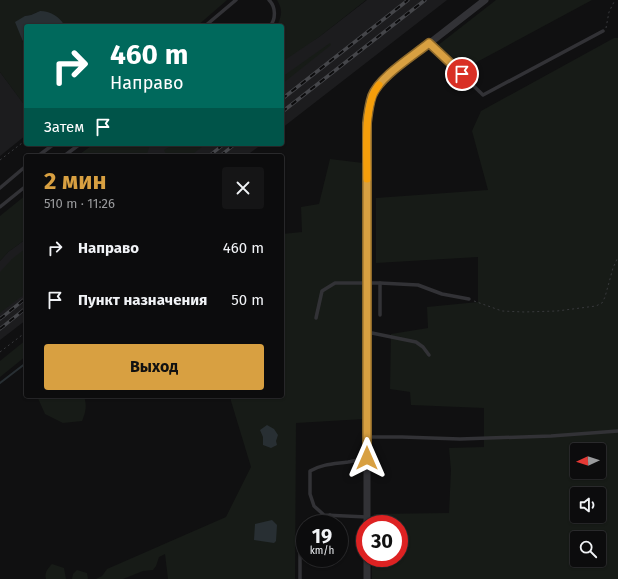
<!DOCTYPE html>
<html lang="ru">
<head>
<meta charset="utf-8">
<style>
  :root { --surface:#0c0c0d; --page:#151516; --text:#f1f3f6; --muted:#9a9b9d; --line:#2c2c2e; --accent:#d8a041 }
  body { margin:0; font-family:"Fira Sans",sans-serif; background:var(--page); color:var(--text); height:100vh; display:flex; flex-direction:column; font-size:15px; white-space:nowrap }
  * { box-sizing:border-box; margin:0 }
  p { font-size:13px; color:var(--muted) }
  .icon { flex:none; width:22px; height:22px; fill:none; stroke:currentColor; stroke-width:2; stroke-linecap:round; stroke-linejoin:round }
  .map { position:relative; flex:1; overflow:hidden }
  .side { position:absolute; left:24px; top:154px; width:260px; height:244px; display:flex; flex-direction:column; background:var(--surface); border-radius:4px; box-shadow:0 1px 3px #0004,0 0 0 1px var(--line) }
  .side>* { flex:none }
  .guide { position:absolute; left:24px; top:24px; width:260px; height:122px; border-radius:4px; box-shadow:0 1px 3px #0004,0 0 0 1px var(--line); background:#00695c; color:#fff; overflow:hidden }
  .needle { width:26px; rotate:267deg }
  .controls { position:absolute; left:570px; top:443px; display:grid; gap:8px }
  .controls a { display:grid; place-items:center; width:36px; height:36px; border-radius:4px; background:var(--surface); box-shadow:0 1px 3px #0004,0 0 0 1px var(--line); font-size:20px }
  .speed { position:absolute; left:296px; top:515px; display:flex; gap:8px; font-size:20px; font-weight:700; text-align:center }
  .speed>* { display:grid; place-content:center; width:52px; height:52px; border-radius:50%; background:var(--surface); box-shadow:0 1px 3px #0004,0 0 0 1px var(--line); line-height:1 }
  .speed small { font-size:10px; font-weight:400 }
  .speed .limit { border:6px solid #d22; background:#fff; color:#111 }
  .pin { position:absolute; display:grid; place-items:center; width:34px; height:34px; color:#fff; margin:-17px; border:2px solid #fff; border-radius:50%; box-shadow:0 1px 4px #0007 }
  .me { position:absolute; width:44px; margin:-22px; rotate:0deg; stroke-linejoin:round; filter:drop-shadow(0 0 3px #0008) }
  .turn { display:flex; align-items:center; gap:14px; height:84px; padding:0 20px; font-size:18px }
  .turn .icon { width:52px; height:52px; stroke-width:2.5 }
  .turn b { display:block; font-size:28px; line-height:34px }
  .then { display:flex; align-items:center; height:38px; padding:0 20px; background:#0003; gap:8px; font-size:15px }
  .round { display:grid; place-items:center; flex:none; width:42px; height:42px; border-radius:4px; background:var(--page) }
  .head { display:flex; align-items:center; justify-content:space-between; height:68px; padding:0 20px }
  h1 { font-size:24px; font-weight:700; line-height:30px; color:var(--accent) }
  .cta { display:flex; gap:8px; margin-top:auto; padding:8px 20px }
  .cta a { flex:1; height:46px; border-radius:4px; background:var(--accent); color:#111; font-size:16px; font-weight:700; line-height:46px; text-align:center }
  ul { padding:0; list-style:none }
  li { display:flex; align-items:center; gap:12px; height:52px; padding:0 20px }
  li div { flex:1 }
  li b { display:block; font-size:15px }
  li em { font-style:normal }
  .map>svg:first-child { display:block }
  .built { fill:#1c1c1e }
  .green { fill:#171b17; fill-rule:evenodd }
  .water { fill:#282f33 }
  .lines { fill:none; stroke-linecap:round; stroke-linejoin:round }
  .stream { stroke:#282f33; stroke-width:2 }
  .path { stroke:#38393c; stroke-width:1; stroke-dasharray:2 3; stroke-linecap:butt }
  .lane { stroke:#323236; stroke-width:3.5 }
  .street { stroke:#323236; stroke-width:7 }
  .rail-casing { stroke:#45464a; stroke-width:3.5 }
  .rail { stroke:#0b0b0c; stroke-width:2; stroke-dasharray:6; stroke-linecap:butt }
  .route-casing { stroke:#8c682a; stroke-width:10 }
  .route { stroke:#d8a041; stroke-width:7 }
  .slow { stroke:#f59e0b; stroke-width:7 }
</style>
</head>
<body>
<div class="map">
<svg width="618" height="579" viewBox="0 0 618 579">
  <rect width="100%" height="100%" fill="#101011"/>
  <g class="built">
    <polygon points="367,0 447,0 282,128 282,59 319,37"/>
    <polygon points="0,72 26,107 26,135 0,156"/>
    <polygon points="141,144 262,144 246,156 139,156"/>
    <polygon points="26,239 26,320 0,340 0,261 8,252"/>
  </g>
  <g class="green">
    <path d="M0,0H227L197,26H64V25L40,11L31,15L25,16C23,26 18,38 26,47V107L0,72Z"/>
    <path d="M277,0H366L319,37L282,62V26H277C282,15 283,10 277,0Z"/>
    <polygon points="496,0 592,0 462,70 437,46"/>
    <path d="M614,38H618V579H372V558H399V524H374V514L449,513L451,470L449,448L484,447V408L411,405L410,392L390,389L391,334L428,328L427,307L478,302V257L376,263V198L488,190L472,131L481,111ZM577,450H599V472H577ZM577,494H599V516H577ZM577,538H599V560H577Z"/>
    <polygon points="330,43 331,45 282,84 282,77"/>
    <path d="M94,144H151C148,148 149,152 145,156H77Z"/>
    <polygon points="174,144 206,144 190,156 167,156 164,150"/>
    <polygon points="330,159 363,163 364,419 296,423 295,579 168,579 165,554 159,557 156,566 153,570 143,571 123,579 96,579 102,576 107,569 226,517 251,467 231,401 231,396 282,396 282,234 302,232 301,207 319,204"/>
    <polygon points="26,195 26,239 8,252 0,261 0,216"/>
    <polygon points="26,248 26,293 0,313 0,272 12,259"/>
    <polygon points="26,340 26,356 0,377 0,361"/>
    <path d="M37,396H84C87,406 86,411 82,421L63,423L45,414Z"/>
    <path d="M52,564L64,568L66,579H46C44,573 48,568 52,564Z"/>
    <polygon points="77,570 87,573 88,579 72,579 73,574"/>
  </g>
  <g class="water">
    <path d="M40,11C50,11 60,17 64,25L26,26V47L24,44L15,22L25,16L31,15Z"/>
    <polygon points="267,425 274,429 278,435 276,441 277,445 271,448 263,445 263,437 260,430"/>
    <polygon points="272,520 277,525 276,541 274,543 254,540 255,524"/>
  </g>
  <g class="lines">
    <polyline class="stream" points="0,383 26,363"/>
    <g class="path">
      <polyline points="606,28 609,12 615,0"/>
      <polyline points="0,160 26,140"/>
      <polyline points="474,301 502,311 524,312 557,311 596,306 602,303 605,297 613,268 618,257"/>
      <polyline points="0,352 26,332"/>
    </g>
    <g class="lane">
      <path d="M269,0C276,7 276,19 270,26"/>
      <polyline points="205,26 236,0"/>
      <polyline points="429,43 483,95 603,31"/>
      <polyline points="38,156 54,144"/>
      <polyline points="64,156 80,144"/>
      <polyline points="0,188 26,166"/>
      <polyline points="0,207 26,186"/>
      <polyline points="380,283 380,315"/>
      <polyline points="316,318 322,291 335,283 380,283 418,285 442,294 469,299"/>
      <polyline points="367,332 416,342 423,347 429,355"/>
      <polyline points="367,437 402,437 460,439 551,436 618,431"/>
      <path d="M367,517L324,515L314,506L310,494V471C322,464 334,464 348,462C354,461 361,459 367,458"/>
      <polyline points="329,524 330,515"/>
      <polyline points="300,579 300,549 305,548"/>
    </g>
    <g class="street">
      <path d="M367,524V123C369,110 370,96 379,85C382,81 386,77 390,74L485,0"/>
      <polyline points="367,558 367,579"/>
    </g>
    <defs>
      <g id="rail">
        <polyline points="282,99 408,0"/>
        <polyline points="282,112 425,0"/>
        <polyline points="209,156 224,144"/>
        <polyline points="220,156 235,144"/>
        <polyline points="0,319 26,298"/>
        <polyline points="0,329 26,308"/>
      </g>
    </defs>
    <use href="#rail" class="rail-casing"/>
    <use href="#rail" class="rail"/>
  </g>
  <g class="lines">
    <defs>
      <path id="route" d="M367,458V123C368,114 369,105 372,96C379,77 413,56 429,43L462,74"/>
    </defs>
    <use href="#route" class="route-casing"/>
    <use href="#route" class="route"/>
    <path class="slow" d="M367,179C367,155 364,117 373,95C374,92 377,88 379,85"/>
  </g>
</svg>
<div class="controls">
<a><svg class="needle" viewBox="-14 -14 28 28"><path d="M0-13l5 13h-10z" fill="#e53935"/><path d="M0 13l5-13h-10z" fill="#9a9b9d"/></svg></a>
<a><svg class="icon" aria-label="sound" viewBox="0 0 24 24"><path d="M4 9h4l5-4v14l-5-4H4zM17 9q2 3 0 6"/></svg></a>
<a><svg class="icon" aria-label="search" viewBox="0 0 24 24"><circle cx="10" cy="10" r="6"/><path d="M15 15l6 6"/></svg></a>
</div>
<div class="speed"><div>19<small>km/h</small></div><div class="limit">30</div></div>
<div class="pin" style="left:462px;top:74px;background:#d93025"><svg class="icon" aria-label="arrive" viewBox="0 0 24 24"><path d="M6 21V4h12l-3 4 3 4H6"/></svg></div>
<svg class="me" style="left:367px;top:458px" viewBox="-20 -20 40 40"><path d="M0-17L14 15 0 8-14 15z" fill="#d8a041" stroke="#fff" stroke-width="4"/></svg>
<div class="guide">
<div class="turn"><svg class="icon" aria-label="right" viewBox="0 0 24 24"><path d="M7 20v-9h11M14 6l5 5-5 5"/></svg><div><b>460 m</b>Направо</div></div>
<div class="then">Затем<svg class="icon" aria-label="arrive" viewBox="0 0 24 24"><path d="M6 21V4h12l-3 4 3 4H6"/></svg></div>
</div>
<section class="side">
<div class="head"><div><h1>2 мин</h1><p>510 m · 11:26</p></div><a class="round"><svg class="icon" aria-label="close" viewBox="0 0 24 24"><path d="M6 6l12 12M18 6L6 18"/></svg></a></div>
<ul>
<li><svg class="icon" aria-label="right" viewBox="0 0 24 24"><path d="M7 20v-9h11M14 6l5 5-5 5"/></svg><div><b>Направо</b></div><em>460 m</em></li>
<li><svg class="icon" aria-label="arrive" viewBox="0 0 24 24"><path d="M6 21V4h12l-3 4 3 4H6"/></svg><div><b>Пункт назначения</b></div><em>50 m</em></li>
</ul>
<div class="cta"><a>Выход</a></div>
</section>
</div>
</body>
</html>
